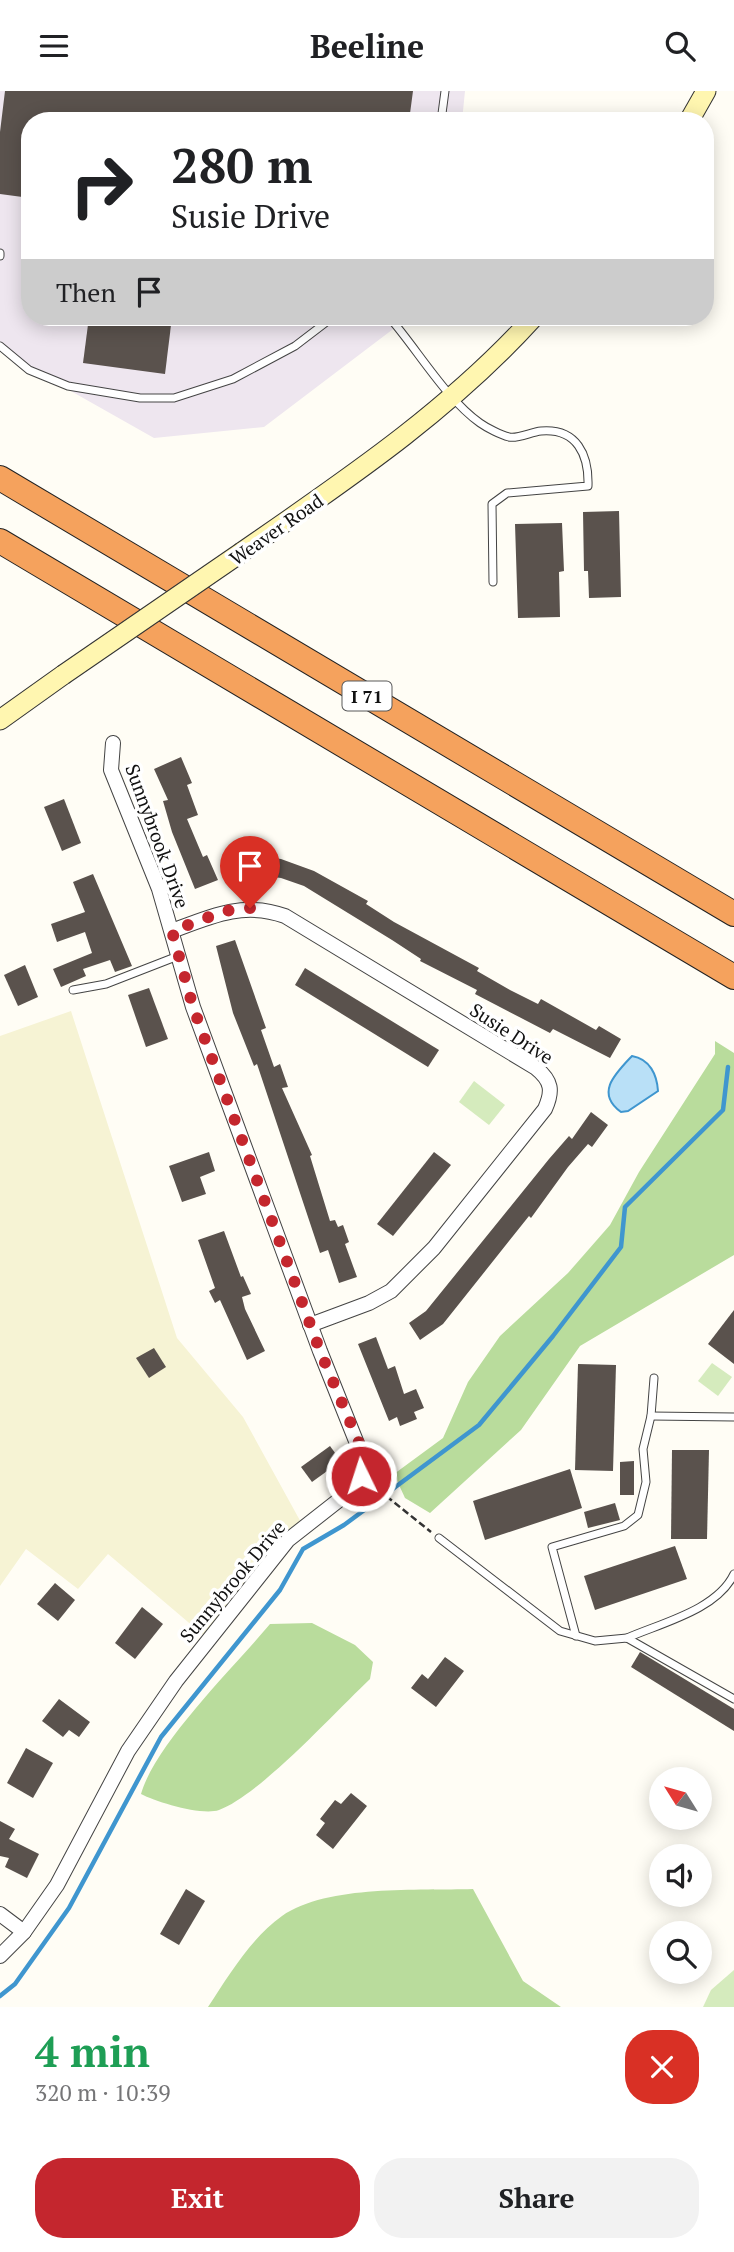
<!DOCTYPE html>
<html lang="en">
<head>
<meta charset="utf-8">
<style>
  :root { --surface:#fff; --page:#f2f2f2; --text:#202124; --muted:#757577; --accent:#c4262e }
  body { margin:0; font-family:"PT Serif",serif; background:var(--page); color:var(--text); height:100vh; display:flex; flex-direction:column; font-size:26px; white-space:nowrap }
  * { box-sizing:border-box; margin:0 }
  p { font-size:23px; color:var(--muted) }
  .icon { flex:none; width:38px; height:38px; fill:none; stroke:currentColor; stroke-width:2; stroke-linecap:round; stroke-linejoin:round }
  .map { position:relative; height:1916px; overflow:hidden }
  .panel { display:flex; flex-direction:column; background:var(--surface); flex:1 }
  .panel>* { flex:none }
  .guide { position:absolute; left:21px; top:21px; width:693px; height:214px; border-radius:28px; box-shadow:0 4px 18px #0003; background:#fff; color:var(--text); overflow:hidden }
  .needle { width:46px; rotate:307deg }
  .controls { position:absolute; left:649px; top:1676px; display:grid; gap:14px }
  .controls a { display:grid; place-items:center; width:63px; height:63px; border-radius:50%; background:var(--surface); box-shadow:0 4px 18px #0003; font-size:35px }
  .pin { position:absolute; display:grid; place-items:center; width:60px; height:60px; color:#fff; margin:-72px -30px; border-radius:50% 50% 50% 0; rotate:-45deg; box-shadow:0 0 7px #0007 }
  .pin .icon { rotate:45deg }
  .me { position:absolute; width:77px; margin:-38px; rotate:356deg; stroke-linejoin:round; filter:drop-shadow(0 0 5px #0008) }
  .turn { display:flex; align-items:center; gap:24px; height:147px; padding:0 35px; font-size:32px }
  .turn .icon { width:91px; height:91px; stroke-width:2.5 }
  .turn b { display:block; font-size:49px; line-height:60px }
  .then { display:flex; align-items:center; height:66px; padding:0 35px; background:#0003; gap:14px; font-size:26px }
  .round { display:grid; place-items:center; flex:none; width:74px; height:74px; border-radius:28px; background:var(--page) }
  .headline { display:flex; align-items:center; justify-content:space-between; height:119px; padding:0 35px }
  h1 { font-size:42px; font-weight:700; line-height:52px; color:#1e9e55 }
  .button { display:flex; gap:14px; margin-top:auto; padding:14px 35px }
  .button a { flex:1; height:80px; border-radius:28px; background:var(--accent); color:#fff; font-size:28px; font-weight:700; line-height:80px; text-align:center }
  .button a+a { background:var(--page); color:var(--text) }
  header { display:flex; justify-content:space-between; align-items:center; height:91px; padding:0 35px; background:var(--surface); font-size:32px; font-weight:700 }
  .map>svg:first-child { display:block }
  .industrial { fill:#eee6ef }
  .farmland { fill:#f6f3d4 }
  .green { fill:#d5ebbd }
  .forest { fill:#b9dc9c }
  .water { fill:#b9e0f7; stroke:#3f96cf; stroke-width:2 }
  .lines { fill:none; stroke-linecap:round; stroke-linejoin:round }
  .stream { stroke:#3f96cf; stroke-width:4.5 }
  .building { fill:#5a524d }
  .service-casing { stroke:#444; stroke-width:9 }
  .minor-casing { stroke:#444; stroke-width:16 }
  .secondary-casing { stroke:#333; stroke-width:21 }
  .motorway-casing { stroke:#222; stroke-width:26 }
  .path { stroke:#333; stroke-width:2.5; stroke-dasharray:7 3.5; stroke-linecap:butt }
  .service { stroke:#fff; stroke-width:7 }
  .minor { stroke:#fff; stroke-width:14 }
  .secondary { stroke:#fff6b0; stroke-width:19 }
  .motorway { stroke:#f5a25d; stroke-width:24 }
  .secondary-bridge-casing { stroke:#333; stroke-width:21; stroke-linecap:butt }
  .secondary-bridge { stroke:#fff6b0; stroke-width:19 }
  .route { stroke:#c4262e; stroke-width:12; stroke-dasharray:0 21.6 }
  .labels { text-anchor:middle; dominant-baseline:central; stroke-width:7; stroke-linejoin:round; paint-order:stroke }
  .shield { fill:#fff; stroke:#585858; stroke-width:2 }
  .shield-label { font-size:18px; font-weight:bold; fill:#111 }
  .street-label { font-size:19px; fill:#111; stroke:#fff }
</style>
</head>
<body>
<header><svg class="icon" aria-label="menu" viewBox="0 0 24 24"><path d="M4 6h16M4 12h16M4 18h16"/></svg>Beeline<svg class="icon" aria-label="search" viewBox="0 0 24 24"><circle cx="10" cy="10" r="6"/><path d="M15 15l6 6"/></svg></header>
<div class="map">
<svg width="734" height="1916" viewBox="0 0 734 1916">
  <rect width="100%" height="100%" fill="#fffdf5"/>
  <polygon class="industrial" points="0,0 465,0 462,30 30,30 30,226 409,226 264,336 154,347 0,260"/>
  <polygon class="farmland" points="71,920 177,1247 243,1326 303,1435 208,1548 108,1463 78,1498 26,1458 0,1495 0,945"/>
  <g class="green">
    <polygon points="474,990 505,1014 489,1034 459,1011"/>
    <polygon points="712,1272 732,1286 718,1305 698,1290"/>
    <polygon points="734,1879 734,1916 703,1916 711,1899"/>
  </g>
  <g class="forest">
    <polygon points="715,950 734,962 734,1164 580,1255 521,1339 430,1422 405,1407 394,1383 443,1347 468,1291 500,1245 568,1182 610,1134 639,1081 715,963"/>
    <path d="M312,1532L355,1554L373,1571L370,1588C336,1620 260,1704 219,1719C202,1725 156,1711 141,1703C155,1653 234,1576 270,1533Z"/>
    <path d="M473,1798L523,1890L561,1916H208C229,1884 251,1847 282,1825C328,1793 419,1800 473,1798Z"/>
  </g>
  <path class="water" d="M632,965C650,968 657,984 658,1000L628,1020L621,1021C595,1002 615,983 632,965Z"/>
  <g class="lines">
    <polyline class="stream" points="0,1905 15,1893 69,1817 161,1646 280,1499 303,1458 344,1434 479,1334 553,1245 621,1156 625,1116 723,1019 728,976"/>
  </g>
  <g class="building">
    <polygon points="5,0 413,0 409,30 30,30 30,107 0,103 0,41"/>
    <polygon points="89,226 172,226 165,283 83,272"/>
    <polygon points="619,420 621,506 589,507 588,480 584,480 583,421"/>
    <polygon points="562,432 564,480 559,481 560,526 518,527 515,433"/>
    <polygon points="181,666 192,692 187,694 198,724 187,728 203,766 207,764 218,789 195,798 172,741 163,710 168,709 154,678"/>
    <polygon points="64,708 81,752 62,760 44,716"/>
    <polygon points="249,763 281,768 314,780 368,810 366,813 394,831 479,877 477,880 510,899 538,913 541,908 596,939 599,935 621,948 610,967 553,938 550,942 475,903 477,899 420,870 421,868 392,849 304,795 281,787 246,782"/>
    <polygon points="93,783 132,875 115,881 110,869 83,878 86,885 61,896 53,878 92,862 85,841 57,851 51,833 85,821 73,791"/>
    <polygon points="235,849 266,937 261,939 274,976 280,973 288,996 282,997 312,1064 310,1065 330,1130 335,1129 338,1136 343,1134 349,1151 345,1153 357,1186 339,1192 328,1159 320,1162 257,973 254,975 233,922 216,855"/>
    <polygon points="25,874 38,906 18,915 4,884"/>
    <polygon points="305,877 439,959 428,976 295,894"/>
    <polygon points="149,897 168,948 146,956 128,904"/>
    <polygon points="591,1021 608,1034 592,1056 588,1053 568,1076 531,1127 529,1125 443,1233 420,1249 409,1232 426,1220 549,1068 569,1045 572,1048"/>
    <polygon points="209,1061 215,1080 200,1086 206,1103 182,1111 169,1075"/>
    <polygon points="434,1061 451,1074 393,1145 377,1133"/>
    <polygon points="224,1140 241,1186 243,1185 251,1203 242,1206 245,1218 265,1260 247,1269 220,1209 215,1212 209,1200 215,1197 198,1149"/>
    <polygon points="734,1219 734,1273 708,1253"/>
    <polygon points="376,1246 388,1278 395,1275 404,1303 416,1298 424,1317 414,1321 417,1328 400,1335 397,1326 389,1330 358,1253"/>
    <polygon points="154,1257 166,1276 149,1287 136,1267"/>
    <polygon points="578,1273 616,1274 613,1380 575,1379"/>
    <polygon points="330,1355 341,1370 312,1391 301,1376"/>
    <polygon points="672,1359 709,1359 707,1448 671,1448"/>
    <polygon points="634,1370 634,1404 620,1404 620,1371"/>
    <polygon points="570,1378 582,1417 485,1449 473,1410"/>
    <polygon points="615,1412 620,1429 588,1437 584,1421"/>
    <polygon points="675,1455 687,1488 595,1519 584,1485"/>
    <polygon points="55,1492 75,1509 58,1530 37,1513"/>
    <polygon points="142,1516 163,1533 135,1568 115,1552"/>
    <polygon points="640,1561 734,1618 734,1640 631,1576"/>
    <polygon points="445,1566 464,1580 436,1616 411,1597 422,1583 428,1588"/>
    <polygon points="59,1608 90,1631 79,1646 69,1639 63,1646 42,1630"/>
    <polygon points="26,1657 53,1672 33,1707 7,1692"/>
    <polygon points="351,1702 367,1715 333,1758 316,1744 325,1732 320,1728 335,1709 341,1713"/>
    <polygon points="0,1730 15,1738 9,1748 39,1763 27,1787 5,1776 9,1767 0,1765"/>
    <polygon points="186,1798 205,1810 179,1854 160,1843"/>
  </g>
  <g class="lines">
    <defs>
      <g id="service">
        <polyline points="441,30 445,0"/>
        <polyline points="0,162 0,165"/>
        <path d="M389,226C417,258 446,308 480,332C487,337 501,344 509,346C518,348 531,341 541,340C577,337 589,364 588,395L507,402L492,413L493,491"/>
        <polyline points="0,255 29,279 68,295 140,307 174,307 233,288 295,255 333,226"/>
        <polyline points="73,899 106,893 178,865"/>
        <polyline points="651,1325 734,1326"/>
        <polyline points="439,1447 560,1540 595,1550 627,1547 734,1608"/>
        <polyline points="576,1545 552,1456 624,1435 638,1424 646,1391 643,1358 651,1325 654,1287"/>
        <path d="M627,1547C661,1532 717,1519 734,1483"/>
      </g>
      <g id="minor">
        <path d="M172,840C211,825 244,810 285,825L536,977C552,990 553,1000 545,1018L434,1157L391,1200L369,1212L310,1234"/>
        <polyline points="0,1823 24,1841"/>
        <polyline points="0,1865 24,1841 57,1794 128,1660 176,1590 288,1449 353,1398 361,1385 364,1370 320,1260 193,916 159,798 111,679 113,652"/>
      </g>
      <g id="secondary">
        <polyline points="689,30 706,0"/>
        <path d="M242,461C346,389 449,320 534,226"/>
        <polyline points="0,629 63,584"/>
      </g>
      <g id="motorway">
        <polyline points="0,387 734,823"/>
        <polyline points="0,450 734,886"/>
      </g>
    </defs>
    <use href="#service" class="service-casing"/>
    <use href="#minor" class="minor-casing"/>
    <use href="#secondary" class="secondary-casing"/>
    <use href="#motorway" class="motorway-casing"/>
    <polyline class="path" points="370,1392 431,1441"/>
    <use href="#service" class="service"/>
    <use href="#minor" class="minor"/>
    <use href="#secondary" class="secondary"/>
    <use href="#motorway" class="motorway"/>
    <defs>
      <polyline id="secondary-bridge" points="63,584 242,461"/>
    </defs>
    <use href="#secondary-bridge" class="secondary-bridge-casing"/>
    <use href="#secondary-bridge" class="secondary-bridge"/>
  </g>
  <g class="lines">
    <polyline class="route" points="250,817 225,820 172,840 193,916 320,1260 362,1359 364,1370 361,1385"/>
  </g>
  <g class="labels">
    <rect class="shield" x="342.5" y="590.5" width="49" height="29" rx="5"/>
    <g class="shield-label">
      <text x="367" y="605">I 71</text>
    </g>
    <g class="street-label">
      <text transform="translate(276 438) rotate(-35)">Weaver Road</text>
      <text transform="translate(158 745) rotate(70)">Sunnybrook Drive</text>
      <text transform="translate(512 942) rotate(33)">Susie Drive</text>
      <text transform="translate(232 1490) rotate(-50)">Sunnybrook Drive</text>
    </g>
  </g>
</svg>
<div class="controls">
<a><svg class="needle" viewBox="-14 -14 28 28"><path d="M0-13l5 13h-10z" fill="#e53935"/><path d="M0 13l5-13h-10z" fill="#757577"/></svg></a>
<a><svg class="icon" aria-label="sound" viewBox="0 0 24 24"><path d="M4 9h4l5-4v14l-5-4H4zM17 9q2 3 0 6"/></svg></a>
<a><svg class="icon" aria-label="search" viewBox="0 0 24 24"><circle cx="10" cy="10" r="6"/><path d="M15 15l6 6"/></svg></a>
</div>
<div class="pin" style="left:250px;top:817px;background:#d93025"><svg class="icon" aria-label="arrive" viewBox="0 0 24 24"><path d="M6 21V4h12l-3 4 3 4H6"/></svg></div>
<svg class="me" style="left:361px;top:1385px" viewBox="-20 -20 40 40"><circle r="17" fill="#c4262e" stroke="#fff" stroke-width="3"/><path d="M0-11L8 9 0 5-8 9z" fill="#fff"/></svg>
<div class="guide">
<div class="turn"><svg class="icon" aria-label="right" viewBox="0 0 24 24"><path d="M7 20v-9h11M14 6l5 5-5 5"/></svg><div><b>280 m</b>Susie Drive</div></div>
<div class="then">Then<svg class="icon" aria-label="arrive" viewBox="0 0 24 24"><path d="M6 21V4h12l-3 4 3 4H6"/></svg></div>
</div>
</div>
<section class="panel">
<div class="headline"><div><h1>4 min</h1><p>320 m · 10:39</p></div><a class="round" style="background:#d93025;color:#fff"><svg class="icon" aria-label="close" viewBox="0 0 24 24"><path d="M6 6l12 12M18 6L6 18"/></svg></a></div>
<div class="button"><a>Exit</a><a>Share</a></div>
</section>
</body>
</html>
